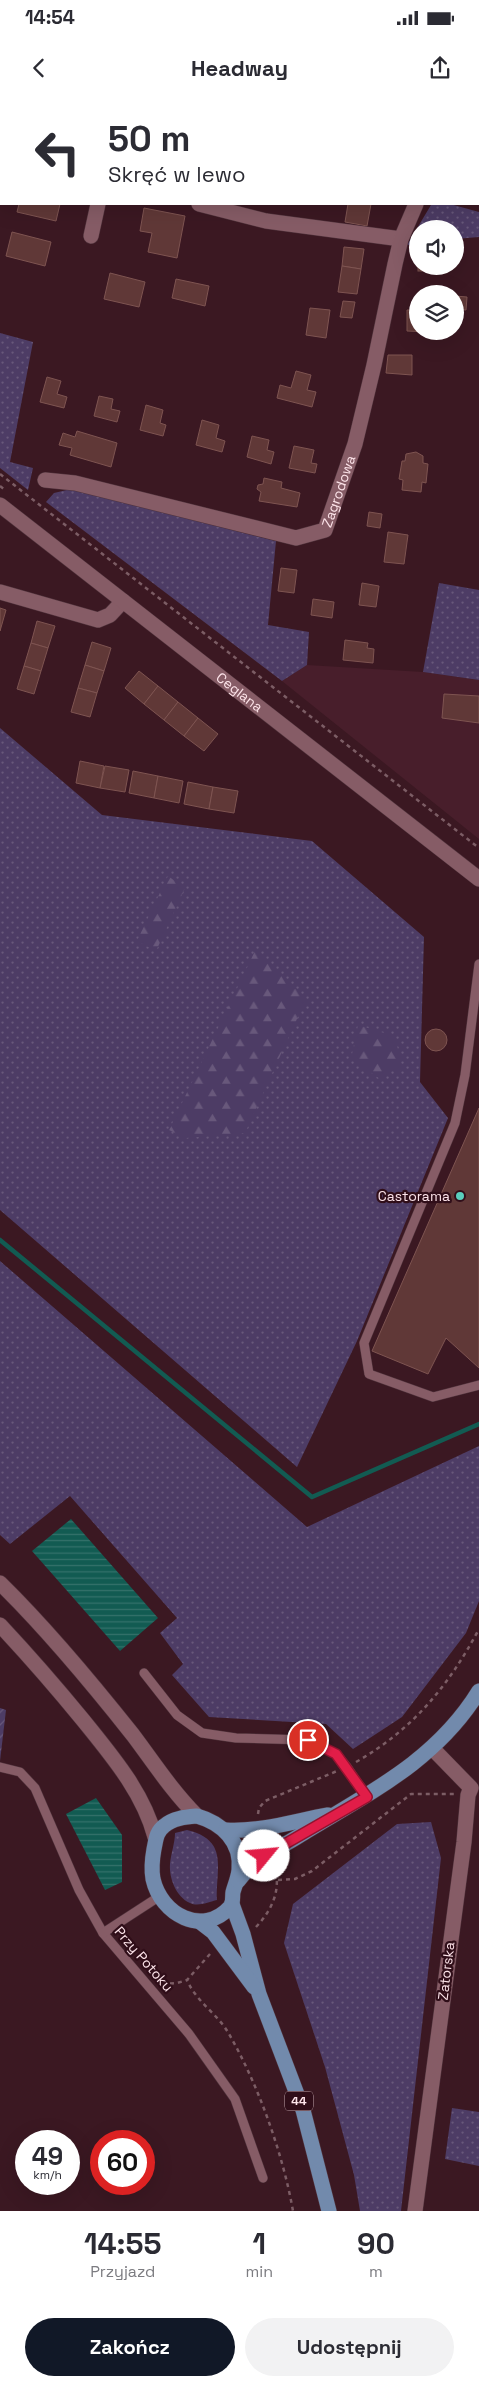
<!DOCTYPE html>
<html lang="pl">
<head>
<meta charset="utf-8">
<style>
  :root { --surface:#fff; --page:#f2f2f3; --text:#2b2b33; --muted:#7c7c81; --accent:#111827 }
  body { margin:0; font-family:"Space Grotesk",sans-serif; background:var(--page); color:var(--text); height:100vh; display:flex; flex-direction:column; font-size:19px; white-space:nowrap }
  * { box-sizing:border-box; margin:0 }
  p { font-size:16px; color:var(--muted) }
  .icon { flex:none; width:28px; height:28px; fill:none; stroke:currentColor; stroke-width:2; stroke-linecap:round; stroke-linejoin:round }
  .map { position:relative; height:2111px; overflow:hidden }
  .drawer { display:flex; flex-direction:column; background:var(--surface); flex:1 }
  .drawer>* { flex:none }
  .hud { position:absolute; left:0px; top:0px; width:480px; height:105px; box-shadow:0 5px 20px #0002; background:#fff; color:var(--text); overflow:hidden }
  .tools { position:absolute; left:409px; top:120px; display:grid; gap:10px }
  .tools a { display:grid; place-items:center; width:55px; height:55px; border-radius:50%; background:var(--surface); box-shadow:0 5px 20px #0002; font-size:25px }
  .speed { position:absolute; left:15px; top:2030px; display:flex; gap:10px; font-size:25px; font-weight:700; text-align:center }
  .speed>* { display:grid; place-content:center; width:65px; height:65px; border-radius:50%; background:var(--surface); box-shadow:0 5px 20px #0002; line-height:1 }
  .speed small { font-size:12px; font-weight:400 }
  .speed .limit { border:8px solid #d22; background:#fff; color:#111 }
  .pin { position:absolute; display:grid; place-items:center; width:42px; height:42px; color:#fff; margin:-21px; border:2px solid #fff; border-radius:50%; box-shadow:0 1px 5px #0007 }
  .me { position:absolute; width:55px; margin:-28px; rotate:62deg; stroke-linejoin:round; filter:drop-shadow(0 0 4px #0008) }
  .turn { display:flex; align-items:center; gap:18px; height:105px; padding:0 25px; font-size:22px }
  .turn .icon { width:65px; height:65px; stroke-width:2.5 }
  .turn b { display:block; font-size:35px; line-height:42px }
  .eta { display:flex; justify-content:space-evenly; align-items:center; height:85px; text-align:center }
  .eta b { font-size:30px; font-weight:700; line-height:35px }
  .button { display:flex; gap:10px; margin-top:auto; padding:10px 25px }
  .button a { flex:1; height:58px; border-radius:30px; background:var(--accent); color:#fff; font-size:20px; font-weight:700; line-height:58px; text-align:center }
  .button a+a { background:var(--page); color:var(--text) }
  .status { display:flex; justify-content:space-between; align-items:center; height:35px; padding:0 25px; background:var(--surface); direction:ltr }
  .status svg { height:14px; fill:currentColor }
  header { display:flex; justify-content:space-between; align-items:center; height:65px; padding:0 25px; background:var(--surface); font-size:22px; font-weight:700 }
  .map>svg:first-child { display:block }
  .built { fill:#481e2b }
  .grass { fill:url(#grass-dots) }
  .forest { fill:url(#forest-firs) }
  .garden { fill:url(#garden-furrows) }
  .water { fill:url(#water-rules) }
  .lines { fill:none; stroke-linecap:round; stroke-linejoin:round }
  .stream { stroke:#125b52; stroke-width:4.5 }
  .building { fill:#603837; stroke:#7e5451 }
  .lane-casing { stroke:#51343d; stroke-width:10 }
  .street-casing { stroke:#51343d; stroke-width:16 }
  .secondary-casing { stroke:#51343d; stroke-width:16 }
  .primary-casing { stroke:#51343d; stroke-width:16 }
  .path { stroke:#7c5d65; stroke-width:2.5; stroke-dasharray:4 4; stroke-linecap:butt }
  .lane { stroke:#865c66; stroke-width:9 }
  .street { stroke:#865c66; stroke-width:15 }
  .secondary { stroke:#865c66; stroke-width:15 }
  .primary { stroke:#728aac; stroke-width:15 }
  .route-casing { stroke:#92132f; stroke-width:12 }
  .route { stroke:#e11d48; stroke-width:9 }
  .poi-dot { fill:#5acebd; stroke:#300e19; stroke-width:2 }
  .labels { text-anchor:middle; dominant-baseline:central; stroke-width:4.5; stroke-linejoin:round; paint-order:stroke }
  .shield { fill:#300e19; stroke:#c0a4ab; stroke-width:1 }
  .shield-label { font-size:12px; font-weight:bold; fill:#fde4ea }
  .street-label { font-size:14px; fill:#fde4ea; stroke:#300e19 }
  .poi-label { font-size:14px; fill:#fde4ea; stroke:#300e19; text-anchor:end }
</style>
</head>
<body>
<div class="status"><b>14:54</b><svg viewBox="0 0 49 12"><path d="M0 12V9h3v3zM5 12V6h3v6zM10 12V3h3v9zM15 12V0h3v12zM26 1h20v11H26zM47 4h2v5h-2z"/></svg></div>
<header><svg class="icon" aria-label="back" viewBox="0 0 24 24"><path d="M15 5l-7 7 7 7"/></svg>Headway<svg class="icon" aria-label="share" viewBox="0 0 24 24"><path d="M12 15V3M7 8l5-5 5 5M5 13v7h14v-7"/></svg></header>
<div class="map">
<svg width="479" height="2111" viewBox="0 0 479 2111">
  <defs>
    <pattern id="grass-dots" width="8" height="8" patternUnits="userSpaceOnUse" patternTransform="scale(1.25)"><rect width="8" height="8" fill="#4d3c65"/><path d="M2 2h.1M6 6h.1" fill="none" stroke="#68587b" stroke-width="1.8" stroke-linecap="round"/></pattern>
    <pattern id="forest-firs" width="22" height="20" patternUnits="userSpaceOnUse" patternTransform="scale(1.25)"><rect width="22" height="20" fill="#4d3c65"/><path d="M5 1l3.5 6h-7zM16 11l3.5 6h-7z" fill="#68587b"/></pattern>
    <pattern id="garden-furrows" width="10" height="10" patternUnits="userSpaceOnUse" patternTransform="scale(1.25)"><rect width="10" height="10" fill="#4d3c65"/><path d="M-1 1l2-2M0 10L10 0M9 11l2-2" fill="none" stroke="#68587b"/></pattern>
    <pattern id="water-rules" width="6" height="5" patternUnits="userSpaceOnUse" patternTransform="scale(1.25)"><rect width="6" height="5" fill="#125b52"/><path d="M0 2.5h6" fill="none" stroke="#35726b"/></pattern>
  </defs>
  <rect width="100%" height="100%" fill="#3b1822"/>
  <polygon class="built" points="307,565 423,572 479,580 479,739 282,581"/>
  <g class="grass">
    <polygon points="435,104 450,104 479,112 479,137 455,139 455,129 418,129 417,144 407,145 431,105"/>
    <polygon points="0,233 33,242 10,362 33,368 28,390 0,368"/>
    <polygon points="71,389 276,441 268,525 309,532 307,565 282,581 46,402 54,393"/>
    <polygon points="439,483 479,490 479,580 423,572"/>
    <polygon points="0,628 102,715 312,741 424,837 420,982 448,1018 357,1241 297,1367 0,1110"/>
    <polygon points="0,1161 307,1427 479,1346 479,1501 466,1533 402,1617 353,1649 326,1624 209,1617 172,1575 183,1564 160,1533 177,1518 70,1396 10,1444 0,1435"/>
    <polygon points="431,1722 441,1758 401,2111 360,2111 354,2075 325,1967 284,1843 293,1804 397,1724"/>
    <path d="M187,1730C229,1740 216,1768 217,1800C209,1802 198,1807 190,1803C176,1797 169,1778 170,1764C171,1753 175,1743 175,1733Z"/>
    <polygon points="452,2008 479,2012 479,2066 445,2059"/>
  </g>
  <g class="forest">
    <polygon points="168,776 185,788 156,851 137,841"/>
    <polygon points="256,849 306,899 245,1033 186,1038 169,1030"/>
    <polygon points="358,925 394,936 401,959 400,974 390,967 383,981 351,959"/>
  </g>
  <polygon class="garden" points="0,1608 6,1610 0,1661"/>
  <g class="water">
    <polygon points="71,1419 158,1518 120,1551 32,1451"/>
    <polygon points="96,1698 122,1735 122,1782 105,1790 66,1714"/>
  </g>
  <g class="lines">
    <polyline class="stream" points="0,1140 312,1397 479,1324"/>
  </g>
  <g class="building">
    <polygon points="301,0 341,0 301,1"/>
    <rect x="0" y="17" width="1" height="22"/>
    <polygon points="19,104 60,104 56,121 17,112"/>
    <polygon points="348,104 371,104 367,126 345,122"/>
    <polygon points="144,108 185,116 177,158 148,152 152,133 140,131"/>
    <polygon points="12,132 51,142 45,166 6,156"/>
    <polygon points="344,147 364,149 361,169 342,166"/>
    <polygon points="342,166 361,169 357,194 338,192"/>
    <rect x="418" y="166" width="18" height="5"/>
    <polygon points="110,173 145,182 139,207 104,199"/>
    <polygon points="176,179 209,186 205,206 172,198"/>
    <polygon points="455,196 467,197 466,210 455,209"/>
    <polygon points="343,201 355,202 352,218 340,217"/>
    <polygon points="310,208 330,210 326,238 306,235"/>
    <polygon points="407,210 418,210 418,231 429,232 407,231"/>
    <polygon points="388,255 412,255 412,275 386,273"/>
    <polygon points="296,271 311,275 307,290 316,292 312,307 277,298 280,285 291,288"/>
    <polygon points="47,277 61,281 57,294 67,297 64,308 40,302"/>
    <polygon points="99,296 113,299 111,309 120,311 117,322 94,316"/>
    <polygon points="146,305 163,310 160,323 166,325 163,336 140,330"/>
    <polygon points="202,320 219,325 216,338 225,341 222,352 196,345"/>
    <polygon points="77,331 117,343 111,367 70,355 72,348 59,345 63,333 75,337"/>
    <polygon points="252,336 269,340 267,350 274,352 271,364 247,357"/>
    <polygon points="294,346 314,350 311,363 317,364 315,373 289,368"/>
    <polygon points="416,352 423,356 423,363 428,364 426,383 422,382 421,392 402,390 403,380 399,379 402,361 405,361 406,354"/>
    <polygon points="264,378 282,382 281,388 300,393 297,407 259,401 261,392 257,389 258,385 263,384"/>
    <polygon points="369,412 382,414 380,428 367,426"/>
    <polygon points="388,432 408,435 404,464 384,462"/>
    <polygon points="281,468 297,470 294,493 278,491"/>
    <polygon points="362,483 379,486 376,507 359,505"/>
    <polygon points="313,499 334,502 332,518 311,515"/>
    <polygon points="0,508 6,510 0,531"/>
    <polygon points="37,521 55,526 48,548 31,543"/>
    <polygon points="345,540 368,543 367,548 374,549 373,563 343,560"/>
    <polygon points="92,542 111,548 104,571 85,565"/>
    <polygon points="31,543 48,548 41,571 24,566"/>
    <polygon points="85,565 104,571 97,593 78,588"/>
    <polygon points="24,566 41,571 34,594 17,589"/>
    <polygon points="139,571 158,586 144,604 125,588"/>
    <polygon points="158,586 178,602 164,620 144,604"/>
    <polygon points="78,588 97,593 90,617 71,612"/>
    <polygon points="444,594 479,596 479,623 442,618"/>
    <polygon points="178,602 198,618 184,636 164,620"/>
    <polygon points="198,618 218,634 204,651 184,636"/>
    <polygon points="80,661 104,666 100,688 76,683"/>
    <polygon points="105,666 129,670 125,692 100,688"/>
    <polygon points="133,671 158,676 154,698 129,693"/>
    <polygon points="158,676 183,681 179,703 154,698"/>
    <polygon points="188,682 213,687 209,709 184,704"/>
    <polygon points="213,687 238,691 234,713 209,709"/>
    <circle cx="436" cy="940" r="11"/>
    <polygon points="479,1008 479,1268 446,1238 428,1274 372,1251"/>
  </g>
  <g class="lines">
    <defs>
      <g id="lane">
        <polyline points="479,864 465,975 455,1023 364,1243 369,1274 433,1297 479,1285"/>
        <polyline points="144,1573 177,1615 202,1633 236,1638 308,1640 336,1654 347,1667 367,1697"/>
        <polyline points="0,1667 20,1672 35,1688 79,1790 103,1833 189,1934 235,1999 263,2078"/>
        <polyline points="103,1833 160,1796"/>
      </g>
      <g id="street">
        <polyline points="96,0 101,1"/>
        <polyline points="120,1 120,0"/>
        <polyline points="436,1 437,0"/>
        <polyline points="199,104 266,121 401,139"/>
        <polyline points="91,136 98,104"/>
        <path id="s1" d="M45,380L75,383L296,438L325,430L355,344L374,265L395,164L401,139L416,104"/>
        <polyline points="0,492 98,520 110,515 123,501"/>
        <polyline points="415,2111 464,1742 468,1695 471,1688 432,1648"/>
      </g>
      <g id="secondary">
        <path id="s2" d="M0,405L479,779"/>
        <path d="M0,1483C48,1530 91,1582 133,1635C154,1663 172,1691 197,1716"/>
        <path d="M0,1525C29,1556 56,1587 83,1620C112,1656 143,1692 155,1737"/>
      </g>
      <g id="primary">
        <path d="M197,1716C222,1723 242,1742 239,1770C238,1778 235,1785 233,1792C232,1797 234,1802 230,1807C203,1837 161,1815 153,1779C151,1768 152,1760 154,1749C156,1740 156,1732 164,1726C173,1718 186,1717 197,1716Z"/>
        <path d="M226,1730C261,1732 294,1721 328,1715"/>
        <path d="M238,1781C255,1758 279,1749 302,1734C369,1693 436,1661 479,1591"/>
        <polyline points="232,1804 243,1834 259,1894 303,2010 329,2111"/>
        <polyline points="200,1822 213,1832 254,1887"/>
      </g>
    </defs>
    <use href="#lane" class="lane-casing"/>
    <use href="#street" class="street-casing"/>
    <use href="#secondary" class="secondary-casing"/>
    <use href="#primary" class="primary-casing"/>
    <g class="path">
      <polyline points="460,1 460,0"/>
      <polyline points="0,374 479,748"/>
      <polyline points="0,386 5,390"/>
      <path d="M356,1662C412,1630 448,1587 479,1529"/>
      <polyline points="258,1714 259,1708 265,1701 337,1671"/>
      <polyline points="278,1780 295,1779 312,1771 411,1694 454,1694"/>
      <path d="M256,1827C272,1810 281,1791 275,1767"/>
      <path d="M210,1854L187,1880C197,1903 218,1914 229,1934C258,1984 283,2054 293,2111"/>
      <polyline points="162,1884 177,1883 187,1880"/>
    </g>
    <use href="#lane" class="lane"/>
    <use href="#street" class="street"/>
    <use href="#secondary" class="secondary"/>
    <use href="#primary" class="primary"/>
  </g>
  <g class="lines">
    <defs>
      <polyline id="route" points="264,1756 367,1697 336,1654 308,1640"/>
    </defs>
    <use href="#route" class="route-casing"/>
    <use href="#route" class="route"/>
  </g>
  <circle class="poi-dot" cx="460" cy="1096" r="5"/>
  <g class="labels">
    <rect class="shield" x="285" y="1991.5" width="28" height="19" rx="4"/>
    <g class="shield-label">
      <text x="299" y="2001">44</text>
    </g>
    <g class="street-label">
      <text stroke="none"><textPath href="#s1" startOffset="329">Zagrodowa</textPath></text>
      <text stroke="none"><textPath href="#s2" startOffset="304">Ceglana</textPath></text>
      <text transform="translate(144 1859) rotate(49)">Przy Potoku</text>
      <text transform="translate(446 1871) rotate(-83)">Zatorska</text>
    </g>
    <g class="poi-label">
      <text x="450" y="1096">Castorama</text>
    </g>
  </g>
</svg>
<div class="tools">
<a><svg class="icon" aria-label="sound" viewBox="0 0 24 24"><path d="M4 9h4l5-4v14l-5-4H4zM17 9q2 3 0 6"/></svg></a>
<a><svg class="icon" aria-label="layers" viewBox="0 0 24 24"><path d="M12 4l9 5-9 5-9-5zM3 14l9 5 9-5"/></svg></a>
</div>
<div class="speed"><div>49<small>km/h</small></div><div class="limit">60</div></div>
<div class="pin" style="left:308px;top:1640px;background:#d93025"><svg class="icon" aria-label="arrive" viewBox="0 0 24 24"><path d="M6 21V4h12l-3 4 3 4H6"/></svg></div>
<svg class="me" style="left:264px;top:1756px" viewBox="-20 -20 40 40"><circle r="19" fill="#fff"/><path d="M0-13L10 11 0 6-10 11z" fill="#e11d48"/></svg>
<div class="hud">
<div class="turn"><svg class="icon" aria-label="left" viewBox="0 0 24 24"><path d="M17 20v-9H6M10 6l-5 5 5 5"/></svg><div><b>50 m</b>Skręć w lewo</div></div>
</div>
</div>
<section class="drawer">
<div class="eta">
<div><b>14:55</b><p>Przyjazd</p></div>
<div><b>1</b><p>min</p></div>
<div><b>90</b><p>m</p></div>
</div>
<div class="button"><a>Zakończ</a><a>Udostępnij</a></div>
</section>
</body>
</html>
